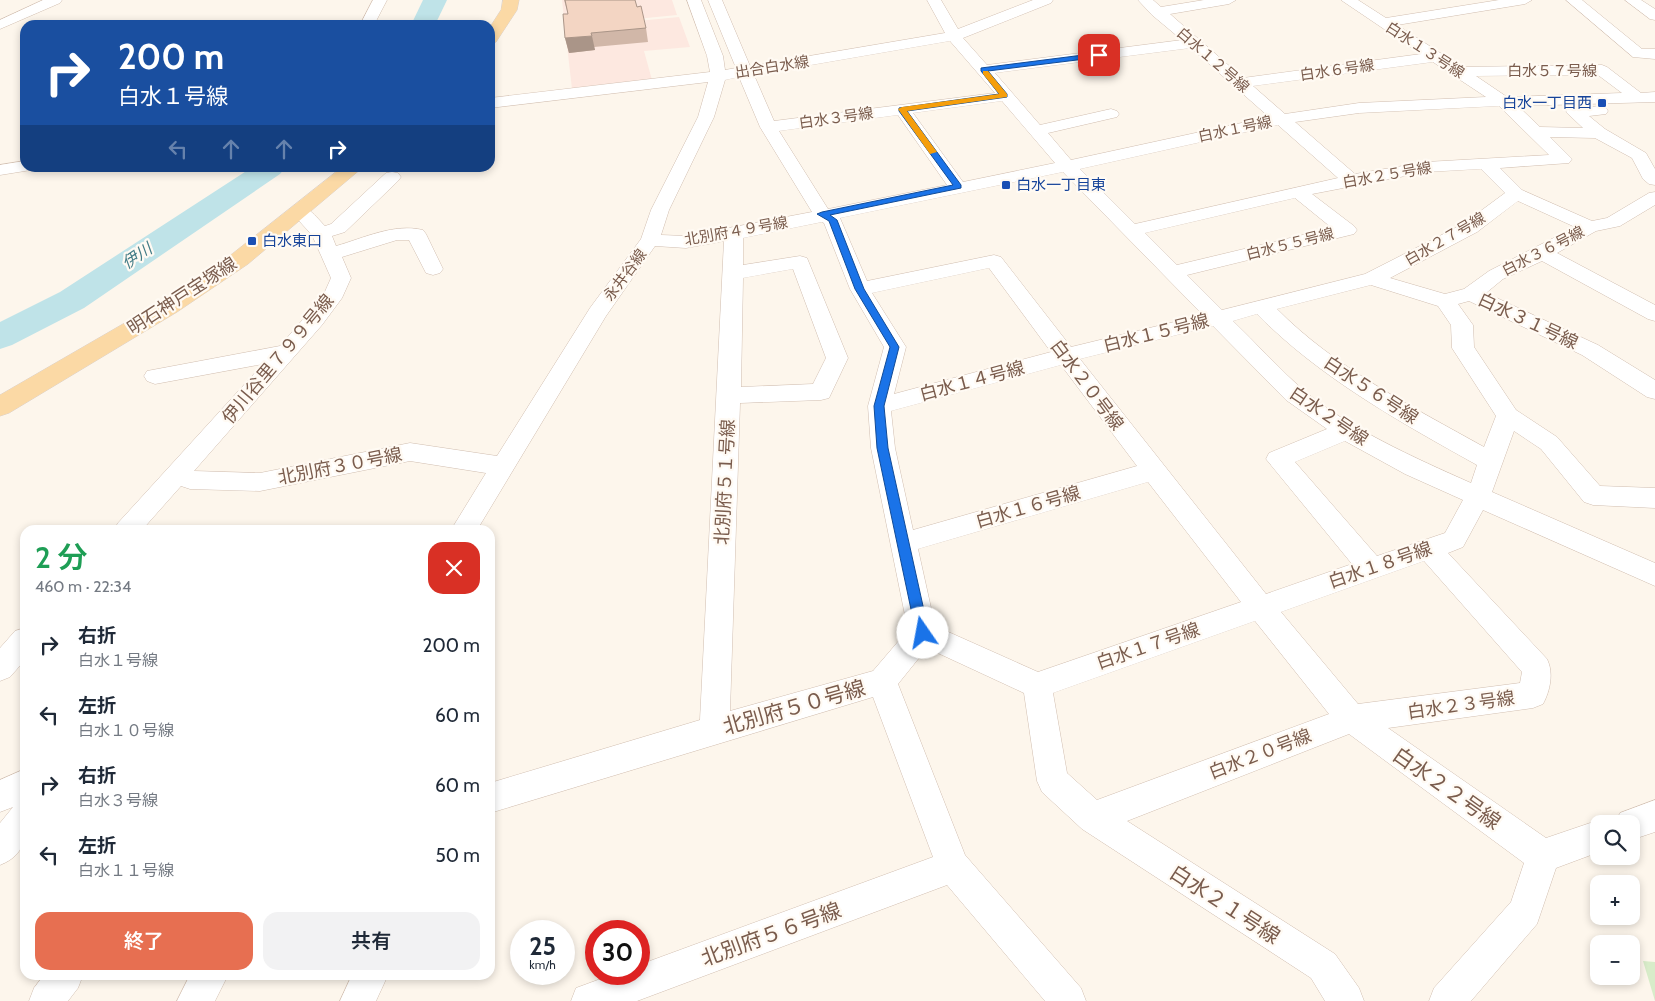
<!DOCTYPE html>
<html lang="ja">
<head>
<meta charset="utf-8">
<style>
  :root { --surface:#fff; --page:#f2f2f3; --text:#1f2937; --muted:#747a83; --accent:#e76f51 }
  body { margin:0; font-family:Cabin,"Noto Sans JP",sans-serif; background:var(--page); color:var(--text); height:100vh; display:flex; flex-direction:column; font-size:19px; white-space:nowrap }
  * { box-sizing:border-box; margin:0 }
  p { font-size:16px; color:var(--muted) }
  .icon { flex:none; width:28px; height:28px; fill:none; stroke:currentColor; stroke-width:2; stroke-linecap:round; stroke-linejoin:round }
  .map { position:relative; flex:1; overflow:hidden }
  .side { position:absolute; left:20px; top:525px; width:475px; height:455px; display:flex; flex-direction:column; background:var(--surface); border-radius:15px; box-shadow:0 2px 8px #0003 }
  .side>* { flex:none }
  .top-card { position:absolute; left:20px; top:20px; width:475px; height:152px; border-radius:15px; box-shadow:0 2px 8px #0003; background:#1a4fa0; color:#fff; overflow:hidden }
  .buttons { position:absolute; left:1590px; top:815px; display:grid; gap:10px }
  .buttons a { display:grid; place-items:center; width:50px; height:50px; border-radius:10px; background:var(--surface); box-shadow:0 2px 8px #0003; font-size:25px }
  .speed { position:absolute; left:510px; top:920px; display:flex; gap:10px; font-size:25px; font-weight:700; text-align:center }
  .speed>* { display:grid; place-content:center; width:65px; height:65px; border-radius:50%; background:var(--surface); box-shadow:0 2px 8px #0003; line-height:1 }
  .speed small { font-size:12px; font-weight:400 }
  .speed .limit { border:8px solid #d22; background:#fff; color:#111 }
  .pin { position:absolute; display:grid; place-items:center; width:42px; height:42px; color:#fff; margin:-21px; border-radius:10px; box-shadow:0 2px 8px #0006 }
  .me { position:absolute; width:55px; margin:-28px; rotate:348deg; stroke-linejoin:round; filter:drop-shadow(0 0 4px #0008) }
  .turn { display:flex; align-items:center; gap:18px; height:105px; padding:0 15px; font-size:22px }
  .turn .icon { width:65px; height:65px; stroke-width:2.5 }
  .turn b { display:block; font-size:35px; line-height:42px }
  .lanes { display:flex; align-items:center; height:48px; padding:0 15px; background:#0003; justify-content:center; gap:25px; direction:ltr }
  .lanes .off { opacity:.35 }
  .round { display:grid; place-items:center; flex:none; width:52px; height:52px; border-radius:15px; background:var(--page) }
  .headline { display:flex; align-items:center; justify-content:space-between; height:85px; padding:0 15px }
  h1 { font-size:30px; font-weight:600; line-height:38px; color:#1e9e55 }
  .button { display:flex; gap:10px; margin-top:auto; padding:10px 15px }
  .button a { flex:1; height:58px; border-radius:15px; background:var(--accent); color:#fff; font-size:20px; font-weight:600; line-height:58px; text-align:center }
  .button a+a { background:var(--page); color:var(--text) }
  ul { padding:0; list-style:none }
  li { display:flex; align-items:center; gap:15px; height:70px; padding:0 15px }
  li div { flex:1 }
  li b { display:block; font-size:19px }
  li em { font-style:normal }
  .map>svg:first-child { display:block }
  .commercial { fill:#fde8e0 }
  .green { fill:#d8ecc9 }
  .lines { fill:none; stroke-linecap:round; stroke-linejoin:round }
  .river { fill:#bfe3e8; fill-rule:evenodd }
  .minor-casing { stroke:#d1beb0; stroke-width:1 }
  .major-casing { stroke:#dad1cd; stroke-width:1 }
  .minor { fill:#fff; fill-rule:evenodd }
  .major { fill:#fbd9a5; fill-rule:evenodd }
  .wall { fill:#d1b7a8 }
  .shaded-wall { fill:#aa9588 }
  .building { fill:#f3d5c3; stroke:#aa9588 }
  .route { fill:#1a73e8; stroke:#114b97 }
  .slow { fill:#f59e0b }
  .transit-dot { fill:#1a4fb4; stroke:#fffaf3; stroke-width:2 }
  .labels { text-anchor:middle; dominant-baseline:central; stroke-width:4.5; stroke-linejoin:round; paint-order:stroke }
  .far-street-label { font-size:15px; fill:#7a5c4d; stroke:#fffaf3 }
  .far-transit-label { font-size:15px; fill:#164399; stroke:#fffaf3; text-anchor:start }
  .far-water-label { font-size:16px; font-style:italic; fill:#437c86; stroke:#fffaf3 }
  .street-label { font-size:18px; fill:#7a5c4d; stroke:#fffaf3 }
  .near-street-label { font-size:21px; fill:#7a5c4d; stroke:#fffaf3 }
</style>
</head>
<body>
<div class="map">
<svg width="1655" height="1001" viewBox="0 0 1655 1001">
  <rect width="100%" height="100%" fill="#fdf6ec"/>
  <g class="commercial">
    <polygon points="562,0 672,0 677,15 565,26"/>
    <polygon points="679,17 690,47 644,51 652,80 572,89 565,28"/>
  </g>
  <polygon class="green" points="1643,961 1655,962 1655,1001"/>
  <g class="lines">
    <g class="river">
      <polygon points="423,0 447,0 435,25 411,25"/>
      <polygon points="251,168 285,168 280,174 84,308 12,345 0,349 0,322 60,292"/>
    </g>
    <defs>
      <g id="minor">
        <polygon points="43,0 62,0 60,3 0,29 0,20"/>
        <polygon points="373,0 387,0 374,25 360,25"/>
        <path d="M687,0H701L723,56L725,70L736,68L708,0H722L750,66L945,33L927,0H941L958,29L1033,0H1053L1051,3L963,38L987,65L1182,40L1152,15L1138,0H1153L1161,7L1204,0H1236L1229,4L1170,14L1243,78L1421,54L1341,0H1358L1386,18L1499,0H1532L1525,4L1397,25L1462,67L1602,65L1607,67L1641,93L1655,92V102L1518,106L1540,127L1583,128L1566,112L1568,109L1600,106L1606,108L1608,111L1606,114L1589,116L1605,129L1646,153L1655,169V185L1649,184L1643,179L1632,158L1595,138L1550,137L1572,159L1569,163L1500,168L1522,190L1592,221L1607,218L1649,193L1655,192V205L1620,226L1596,231L1557,253L1655,305V321L1648,319L1542,261L1503,279L1486,293L1598,345L1655,380V399L1647,397L1582,355L1469,301L1458,304L1473,325L1474,347L1516,410L1557,437L1600,486L1655,488V508L1593,505L1584,502L1541,449L1514,431L1492,492L1655,563V586L1483,510L1463,547L1448,553L1547,659C1554,673 1550,691 1543,704L1533,708L1388,728L1546,838L1599,820L1609,824H1599V852L1556,868L1537,924L1471,1001H1429L1434,988L1511,902L1524,863L1349,734L1127,821L1335,954L1359,988L1364,1001H1325L1311,978L1082,829L1042,792L1037,781L1024,693L927,648L898,684L965,855L1081,988L1086,1001H1045L947,885L637,1001H571L576,988L614,974H639V965L933,857L873,697L490,813V783L700,720L724,241L686,248L655,246L606,316L477,530H451L486,473L410,461L260,491L190,489L181,486L142,530H114L118,523L263,364L155,384L147,381L144,376L147,371L280,346L323,296L331,278L312,235L290,211L292,207C307,203 315,216 325,226L331,224L386,173L392,172L398,173L401,177L398,181L345,232L332,236L336,246C364,238 394,223 423,230L426,234L443,269L440,273L433,275L426,273L409,240H397L342,257L351,278L342,298L322,325L194,471L260,473L410,443L497,456L590,308L641,239L651,210L698,117L708,82L490,108V98L710,72L707,56ZM950,41L995,93L774,121L754,75ZM1191,48L1269,117L1071,160L1048,133L1117,117L1119,114L1117,111L1111,109L1040,125L995,73ZM1433,62L1486,97L1359,103L1285,114L1253,86ZM1598,75L1622,93L1507,97L1476,76ZM739,77L760,127L812,212L686,236L661,235L669,210L714,117L725,80ZM1002,101L1055,163L963,182L913,113ZM1499,106L1549,155L1426,162L1355,174L1295,122L1359,113ZM898,115L947,185L828,209L779,131ZM1278,125L1338,178L1135,224L1080,169ZM1481,169L1505,193L1463,224L1365,274L1222,310L1187,275L1354,234L1357,230L1354,226L1312,194L1426,172ZM1063,172L1203,315L1071,347L1001,257L994,255L867,281L840,218ZM1295,198L1332,228L1177,265L1145,233ZM1518,201L1575,227L1489,271L1464,289L1445,294L1390,278L1477,232ZM822,222L824,223L850,289L884,347L868,406L871,448L908,630L873,671L730,711L740,403L821,400L829,398L848,358L807,258L800,256L743,265V238ZM989,268L1051,352L894,394L906,347L872,293ZM793,269L826,358L813,384L741,387L743,278ZM1371,285L1438,306L1451,325L1452,348L1496,416L1484,447C1414,408 1334,367 1277,309ZM1257,314C1320,378 1400,422 1477,465L1471,483C1415,458 1347,428 1301,388C1277,367 1256,343 1233,321ZM1213,326L1286,400L1327,429L1269,453L1266,459L1352,564L1266,594L1080,359ZM1061,365L1137,466L913,530L895,448L891,411ZM1345,441L1405,474L1463,500L1445,533L1377,556L1295,462ZM1148,482L1241,602L1038,672L935,626L918,549ZM1424,561L1522,672L1520,683L1358,704L1281,612ZM1255,621L1329,714L1097,800L1067,773L1053,693Z"/>
        <polygon points="1566,0 1582,0 1642,49 1655,49 1655,59 1633,57"/>
        <polygon points="1625,0 1641,0 1655,9 1655,20 1650,19"/>
        <polygon points="25,161 25,168 33,168 31,170 0,175 0,165"/>
        <polygon points="25,628 25,660 10,677 0,681 0,648 15,631"/>
        <path d="M25,769V801L21,803L25,801C25,829 31,853 0,865V823L13,807L0,812V780Z"/>
        <polygon points="1655,800 1655,832 1631,840 1631,824 1615,824 1620,813"/>
        <polygon points="44,975 83,975 78,988 68,1001 29,1001 34,988"/>
        <polygon points="190,975 228,975 215,1001 177,1001"/>
        <polygon points="352,975 388,975 376,1001 340,1001"/>
      </g>
      <g id="major">
        <polygon points="503,0 519,0 517,10 496,42 490,44 490,27 501,10"/>
        <polygon points="341,168 362,168 248,264 177,312 9,413 0,416 0,395 161,302 232,254"/>
      </g>
    </defs>
    <use href="#minor" class="minor-casing"/>
    <use href="#major" class="major-casing"/>
    <use href="#minor" class="minor"/>
    <use href="#major" class="major"/>
  </g>
  <polygon class="wall" points="564,0 635,0 637,7 646,28 648,42 594,47 595,50 569,53 565,38 568,14"/>
  <polygon class="shaded-wall" points="592,36 595,50 569,53 565,38"/>
  <polygon class="building" points="565,0 635,0 637,7 641,6 646,28 591,33 592,36 565,38 563,14 568,14"/>
  <polygon class="route" points="1099,53 1101,54 1101,57 988,71 1007,94 1007,97 907,111 961,185 961,188 830,215 837,220 864,289 899,347 884,406 888,448 929,633 927,637 923,639 918,637 916,633 877,448 874,406 890,347 855,289 829,221 817,214 822,212 953,185 899,111 899,108 999,94 981,71 981,68"/>
  <polygon class="slow" points="983,71 988,71 1007,94 1007,97 907,111 937,152 930,154 898,109 902,107 999,94 983,74"/>
  <g class="transit-dot">
    <rect x="1597" y="98" width="10" height="10" rx="2.5"/>
    <rect x="1001" y="180" width="10" height="10" rx="2.5"/>
    <rect x="247" y="236" width="10" height="10" rx="2.5"/>
  </g>
  <g class="labels">
    <g class="far-street-label">
      <text transform="translate(1425 50) rotate(33)">白水１３号線</text>
      <text transform="translate(1213 60) rotate(41)">白水１２号線</text>
      <text transform="translate(772 67) rotate(-9)">出合白水線</text>
      <text transform="translate(1337 70) rotate(-8)">白水６号線</text>
      <text x="1552" y="71">白水５７号線</text>
      <text transform="translate(836 118) rotate(-8)">白水３号線</text>
      <text transform="translate(1235 129) rotate(-12)">白水１号線</text>
      <text transform="translate(1387 175) rotate(-10)">白水２５号線</text>
      <text transform="translate(736 231) rotate(-10)">北別府４９号線</text>
      <text transform="translate(1445 239) rotate(-30)">白水２７号線</text>
      <text transform="translate(1290 244) rotate(-14)">白水５５号線</text>
      <text transform="translate(1543 251) rotate(-27)">白水３６号線</text>
      <text transform="translate(625 275) rotate(-53)">永井谷線</text>
    </g>
    <g class="far-transit-label">
      <text x="1592" y="103" text-anchor="end">白水一丁目西</text>
      <text x="1016" y="185">白水一丁目東</text>
      <text x="262" y="241">白水東口</text>
    </g>
    <g class="far-water-label">
      <text transform="translate(137 256) rotate(-34)">伊川</text>
    </g>
    <g class="street-label">
      <text transform="translate(182 296) rotate(-33)">明石神戸宝塚線</text>
      <text transform="translate(1528 321) rotate(25)">白水３１号線</text>
      <text transform="translate(1156 333) rotate(-14)">白水１５号線</text>
      <text transform="translate(278 359) rotate(-50)">伊川谷里７９９号線</text>
      <text transform="translate(972 381) rotate(-15)">白水１４号線</text>
      <text transform="translate(1087 385) rotate(53)">白水２０号線</text>
      <text transform="translate(1371 390) rotate(33)">白水５６号線</text>
      <text transform="translate(1329 416) rotate(34)">白水２号線</text>
      <text transform="translate(340 466) rotate(-11)">北別府３０号線</text>
      <text transform="translate(725 482) rotate(-87)">北別府５１号線</text>
      <text transform="translate(1028 507) rotate(-16)">白水１６号線</text>
      <text transform="translate(1380 565) rotate(-19)">白水１８号線</text>
      <text transform="translate(1148 646) rotate(-19)">白水１７号線</text>
      <text transform="translate(1461 705) rotate(-8)">白水２３号線</text>
      <text transform="translate(1260 754) rotate(-21)">白水２０号線</text>
    </g>
    <g class="near-street-label">
      <text transform="translate(794 707) rotate(-16)">北別府５０号線</text>
      <text transform="translate(1447 788) rotate(35)">白水２２号線</text>
      <text transform="translate(1225 904) rotate(33)">白水２１号線</text>
      <text transform="translate(771 934) rotate(-20)">北別府５６号線</text>
    </g>
  </g>
</svg>
<div class="buttons">
<a><svg class="icon" aria-label="search" viewBox="0 0 24 24"><circle cx="10" cy="10" r="6"/><path d="M15 15l6 6"/></svg></a>
<a>+</a>
<a>−</a>
</div>
<div class="speed"><div>25<small>km/h</small></div><div class="limit">30</div></div>
<div class="pin" style="left:1099px;top:55px;background:#d93025"><svg class="icon" aria-label="arrive" viewBox="0 0 24 24"><path d="M6 21V4h12l-3 4 3 4H6"/></svg></div>
<svg class="me" style="left:923px;top:633px" viewBox="-20 -20 40 40"><circle r="19" fill="#fff"/><path d="M0-13L10 11 0 6-10 11z" fill="#1a73e8"/></svg>
<div class="top-card">
<div class="turn"><svg class="icon" aria-label="right" viewBox="0 0 24 24"><path d="M7 20v-9h11M14 6l5 5-5 5"/></svg><div><b>200 m</b>白水１号線</div></div>
<div class="lanes"><svg class="icon off" aria-label="left" viewBox="0 0 24 24"><path d="M17 20v-9H6M10 6l-5 5 5 5"/></svg><svg class="icon off" aria-label="ahead" viewBox="0 0 24 24"><path d="M12 20V5M6 11l6-6 6 6"/></svg><svg class="icon off" aria-label="ahead" viewBox="0 0 24 24"><path d="M12 20V5M6 11l6-6 6 6"/></svg><svg class="icon" aria-label="right" viewBox="0 0 24 24"><path d="M7 20v-9h11M14 6l5 5-5 5"/></svg></div>
</div>
<section class="side">
<div class="headline"><div><h1>2 分</h1><p>460 m · 22:34</p></div><a class="round" style="background:#d93025;color:#fff"><svg class="icon" aria-label="close" viewBox="0 0 24 24"><path d="M6 6l12 12M18 6L6 18"/></svg></a></div>
<ul>
<li><svg class="icon" aria-label="right" viewBox="0 0 24 24"><path d="M7 20v-9h11M14 6l5 5-5 5"/></svg><div><b>右折</b><p>白水１号線</p></div><em>200 m</em></li>
<li><svg class="icon" aria-label="left" viewBox="0 0 24 24"><path d="M17 20v-9H6M10 6l-5 5 5 5"/></svg><div><b>左折</b><p>白水１０号線</p></div><em>60 m</em></li>
<li><svg class="icon" aria-label="right" viewBox="0 0 24 24"><path d="M7 20v-9h11M14 6l5 5-5 5"/></svg><div><b>右折</b><p>白水３号線</p></div><em>60 m</em></li>
<li><svg class="icon" aria-label="left" viewBox="0 0 24 24"><path d="M17 20v-9H6M10 6l-5 5 5 5"/></svg><div><b>左折</b><p>白水１１号線</p></div><em>50 m</em></li>
</ul>
<div class="button"><a>終了</a><a>共有</a></div>
</section>
</div>
</body>
</html>
